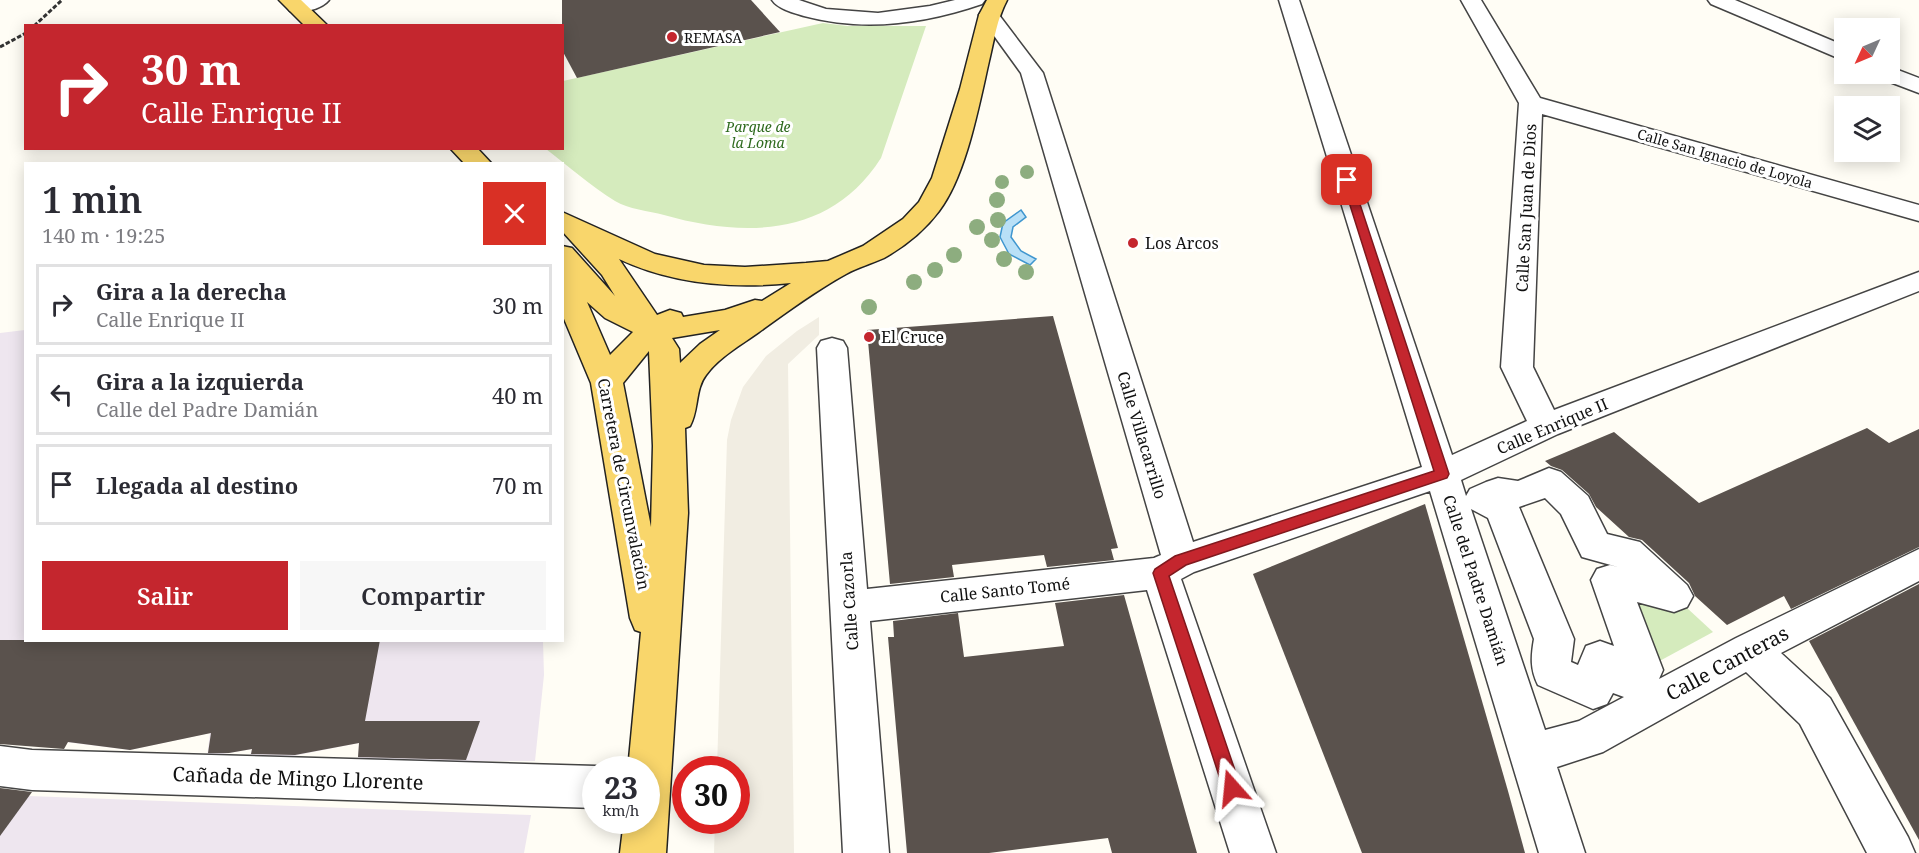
<!DOCTYPE html>
<html lang="es">
<head>
<meta charset="utf-8">
<style>
  :root { --surface:#fff; --page:#f7f7f7; --text:#2b2b33; --muted:#7c7c81; --line:#e1e1e2; --accent:#c4262e }
  body { margin:0; font-family:"Noto Serif",serif; background:var(--page); color:var(--text); height:100vh; display:flex; flex-direction:column; font-size:22px; white-space:nowrap }
  * { box-sizing:border-box; margin:0 }
  p { font-size:20px; color:var(--muted) }
  .icon { flex:none; width:33px; height:33px; fill:none; stroke:currentColor; stroke-width:2; stroke-linecap:round; stroke-linejoin:round }
  .map { position:relative; flex:1; overflow:hidden }
  .details { position:absolute; left:24px; top:162px; width:540px; height:480px; display:flex; flex-direction:column; background:var(--surface); border-radius:0px; box-shadow:0 3px 15px #0003 }
  .details>* { flex:none }
  .hud { position:absolute; left:24px; top:24px; width:540px; height:126px; border-radius:0px; box-shadow:0 3px 15px #0003; background:#c4262e; color:#fff; overflow:hidden }
  .needle { width:39px; rotate:226deg }
  .fabs { position:absolute; left:1834px; top:18px; display:grid; gap:12px }
  .fabs a { display:grid; place-items:center; width:66px; height:66px; border-radius:0px; background:var(--surface); box-shadow:0 3px 15px #0003; font-size:30px }
  .speed { position:absolute; left:582px; top:756px; display:flex; gap:12px; font-size:30px; font-weight:700; text-align:center }
  .speed>* { display:grid; place-content:center; width:78px; height:78px; border-radius:50%; background:var(--surface); box-shadow:0 3px 15px #0003; line-height:1 }
  .speed small { font-size:15px; font-weight:400 }
  .speed .limit { border:9px solid #d22; background:#fff; color:#111 }
  .pin { position:absolute; display:grid; place-items:center; width:51px; height:51px; color:#fff; margin:-26px; border-radius:12px; box-shadow:0 3px 9px #0006 }
  .me { position:absolute; width:66px; margin:-33px; rotate:342deg; stroke-linejoin:round; filter:drop-shadow(0 0 4px #0008) }
  .turn { display:flex; align-items:center; gap:21px; height:126px; padding:0 18px; font-size:27px }
  .turn .icon { width:78px; height:78px; stroke-width:2.5 }
  .turn b { display:block; font-size:42px; line-height:51px }
  .round { display:grid; place-items:center; flex:none; width:63px; height:63px; border-radius:0px; background:var(--page) }
  .summary { display:flex; align-items:center; justify-content:space-between; height:102px; padding:0 18px }
  h1 { font-size:36px; font-weight:600; line-height:45px }
  .button { display:flex; gap:12px; margin-top:auto; padding:12px 18px }
  .button a { flex:1; height:69px; border-radius:0px; background:var(--accent); color:#fff; font-size:24px; font-weight:600; line-height:69px; text-align:center }
  .button a+a { background:var(--page); color:var(--text) }
  ul { padding:0; list-style:none }
  li { display:flex; align-items:center; gap:18px; height:81px; margin:0 12px 9px; padding:0 6px; border:3px solid var(--line); border-radius:0px }
  li div { flex:1 }
  li b { display:block; font-size:22px }
  li em { font-style:normal }
  .map>svg:first-child { display:block }
  .industrial { fill:#eee6ef }
  .green { fill:#d5ebbd }
  .plaza { fill:#f1ede2 }
  .water { fill:#b9e0f7; stroke:#3f96cf; stroke-width:1.5 }
  .building { fill:#5a524d }
  .lines { fill:none; stroke-linecap:round; stroke-linejoin:round }
  .minor-casing { stroke:#444; stroke-width:3 }
  .major-casing { stroke:#222; stroke-width:3 }
  .path { stroke:#333; stroke-width:3; stroke-dasharray:4.5 2; stroke-linecap:butt }
  .minor { fill:#fff; fill-rule:evenodd }
  .major { fill:#f9d66b; fill-rule:evenodd }
  .tree { fill:#8dad7f }
  .route { fill:#c4262e; stroke:#7f191e; stroke-width:1.5 }
  .poi-dot { fill:#c4262e; stroke:#fff; stroke-width:2 }
  .labels { text-anchor:middle; dominant-baseline:central; stroke-width:6; stroke-linejoin:round; paint-order:stroke }
  .far-poi-label { font-size:14px; fill:#111; stroke:#fff; text-anchor:start }
  .far-park-label { font-size:14px; font-style:italic; fill:#2f6b1f; stroke:#fff }
  .far-street-label { font-size:14px; fill:#111; stroke:#fff }
  .street-label { font-size:16px; fill:#111; stroke:#fff }
  .poi-label { font-size:16px; fill:#111; stroke:#fff; text-anchor:start }
  .near-street-label { font-size:20px; fill:#111; stroke:#fff }
</style>
</head>
<body>
<div class="map">
<svg width="1919" height="853" viewBox="0 0 1919 853">
  <rect width="100%" height="100%" fill="#fffdf5"/>
  <g class="industrial">
    <polygon points="25,330 26,640 543,641 544,675 535,761 358,761 359,743 247,765 252,749 207,757 210,733 130,750 0,734 0,333"/>
    <polygon points="0,791 29,796 531,815 524,853 0,853"/>
  </g>
  <g class="green">
    <path d="M823,23L847,26H926L881,158C831,237 745,238 664,215C649,211 628,209 615,201C591,186 568,166 546,149L562,148L563,81Z"/>
    <polygon points="1610,580 1674,596 1713,632 1643,670"/>
  </g>
  <polygon class="plaza" points="819,317 819,335 788,364 794,853 714,853 715,821 736,820 736,770 717,769 727,440 731,420 743,387 766,356 797,331"/>
  <polygon class="water" points="1021,210 1026,217 1013,227 1011,237 1021,251 1036,259 1030,265 1009,254 1000,237 1003,223"/>
  <g class="building">
    <polygon points="562,0 751,0 780,32 577,78 562,50"/>
    <polygon points="1053,316 1118,548 1111,549 1114,560 1047,567 1044,555 952,565 954,577 890,584 867,330"/>
    <polygon points="1867,428 1889,443 1919,429 1919,547 1791,609 1784,596 1727,625 1695,596 1689,583 1642,540 1629,537 1596,507 1589,494 1562,470 1551,466 1545,461 1614,432 1699,503"/>
    <polygon points="1425,504 1508,791 1525,853 1362,853 1253,574"/>
    <polygon points="1919,584 1919,840 1809,641"/>
    <polygon points="1124,595 1197,853 1112,853 1108,838 989,853 907,853 888,637 894,637 893,621 958,613 964,657 1064,646 1055,603"/>
    <polygon points="0,640 380,640 365,721 480,721 466,760 358,757 359,743 295,755 251,754 252,749 229,753 208,753 211,733 130,750 68,742 64,749 0,744"/>
    <polygon points="0,788 32,792 0,836"/>
  </g>
  <g class="lines">
    <defs>
      <g id="minor">
        <path d="M298,0H329C322,9 301,14 290,11L287,7L290,3Z"/>
        <path d="M772,0H799L826,9L878,13L930,6L955,0H985L982,4C924,24 864,32 804,16C794,13 778,9 772,0Z"/>
        <path d="M1279,0H1299L1452,455L1527,421L1501,367L1519,103L1461,0H1481L1540,98L1919,205V221L1542,114L1533,367L1554,410L1919,272V291L1558,434L1461,480L1466,496L1470,489L1486,482L1498,478L1518,481L1549,468L1561,472L1588,496L1607,534L1640,542L1687,585L1693,596L1687,607L1674,612L1637,602L1663,670L1659,679L1736,638L1919,549V581L1781,653L1830,698L1908,837L1915,853H1867L1800,724L1746,672L1603,752L1557,767L1585,853H1539L1430,491L1194,572L1181,579L1276,853H1230L1147,590L870,621L889,853H843L817,348L821,341L832,338L843,341L847,348L867,589L1154,558L1161,555L1021,73L979,15L982,11L989,9L996,11L1043,73L1193,542L1422,467ZM1545,498L1561,514L1582,557L1618,567L1610,565L1597,569L1591,580L1614,646L1600,641L1586,646L1578,665L1571,662L1574,639L1519,507ZM1471,509L1488,518L1534,639C1531,656 1530,669 1538,685L1593,709L1607,704L1613,693L1624,697L1579,721L1545,730Z"/>
        <polygon points="1708,0 1735,0 1845,46 1845,61 1711,4"/>
        <polygon points="1890,67 1919,78 1919,93 1882,79 1879,74 1890,74"/>
        <polygon points="0,746 32,750 596,766 605,770 596,770 596,808 32,790 0,786"/>
      </g>
      <g id="major">
        <polygon points="279,0 301,0 328,26 305,26"/>
        <path d="M987,0H1007C997,19 994,40 989,61C979,105 966,176 939,211C924,231 905,246 884,258C871,264 858,267 846,274C815,291 787,312 759,332C741,345 719,357 706,375C695,389 699,410 690,426L685,428L688,513L666,853H620L624,820H646V770H628L641,632L635,630L630,618L591,383L562,314V246L572,248L615,296L602,275L562,231V212L655,254L704,265L745,267L806,263L828,261L863,246L903,219L919,202L932,178L960,89L979,15ZM619,259C672,284 733,289 791,283L762,301L755,300L725,310L683,317L681,313L670,310L657,315ZM587,302L605,318L633,332L610,355ZM720,330L700,344L680,363L679,349L672,338ZM649,351L653,446L651,527L623,383Z"/>
        <polygon points="450,148 477,148 492,164 465,164"/>
      </g>
    </defs>
    <use href="#minor" class="minor-casing"/>
    <use href="#major" class="major-casing"/>
    <g class="path">
      <polyline points="34,26 62,0"/>
      <polyline points="0,47 26,33"/>
    </g>
    <use href="#minor" class="minor"/>
    <use href="#major" class="major"/>
  </g>
  <g class="tree">
    <circle cx="1027" cy="172" r="7"/>
    <circle cx="1002" cy="182" r="7"/>
    <circle cx="997" cy="200" r="8"/>
    <circle cx="998" cy="220" r="8"/>
    <circle cx="977" cy="227" r="8"/>
    <circle cx="992" cy="240" r="8"/>
    <circle cx="954" cy="255" r="8"/>
    <circle cx="1004" cy="259" r="8"/>
    <circle cx="935" cy="270" r="8"/>
    <circle cx="1026" cy="272" r="8"/>
    <circle cx="914" cy="282" r="8"/>
    <circle cx="869" cy="307" r="8"/>
  </g>
  <polygon class="route" points="1343,177 1351,177 1352,180 1449,474 1447,478 1186,565 1169,576 1241,788 1238,795 1232,797 1225,795 1223,788 1153,573 1155,569 1175,556 1434,471 1342,180"/>
  <g class="poi-dot">
    <circle cx="672" cy="37" r="6"/>
    <circle cx="1133" cy="243" r="6"/>
    <circle cx="869" cy="337" r="6"/>
  </g>
  <g class="labels">
    <g class="far-poi-label">
      <text x="684" y="37">REMASA</text>
    </g>
    <g class="far-park-label">
      <text x="758" y="126">Parque de<tspan x="758" dy="16">la Loma</tspan></text>
    </g>
    <g class="far-street-label">
      <text transform="translate(1725 158) rotate(16)">Calle San Ignacio de Loyola</text>
    </g>
    <g class="street-label">
      <text transform="translate(1526 208) rotate(-87)">Calle San Juan de Dios</text>
      <text transform="translate(1552 426) rotate(-23)">Calle Enrique II</text>
      <text transform="translate(1142 435) rotate(73)">Calle Villacarrillo</text>
      <text transform="translate(624 484) rotate(79)">Carretera de Circunvalación</text>
      <text transform="translate(1476 580) rotate(72)">Calle del Padre Damián</text>
      <text transform="translate(1005 590) rotate(-6)">Calle Santo Tomé</text>
      <text transform="translate(849 601) rotate(-94)">Calle Cazorla</text>
    </g>
    <g class="poi-label">
      <text x="1145" y="243">Los Arcos</text>
      <text x="881" y="337">El Cruce</text>
    </g>
    <g class="near-street-label">
      <text transform="translate(1727 663) rotate(-28)">Calle Canteras</text>
      <text transform="translate(298 778) rotate(2)">Cañada de Mingo Llorente</text>
    </g>
  </g>
</svg>
<div class="fabs">
<a><svg class="needle" viewBox="-14 -14 28 28"><path d="M0-13l5 13h-10z" fill="#e53935"/><path d="M0 13l5-13h-10z" fill="#7c7c81"/></svg></a>
<a><svg class="icon" aria-label="layers" viewBox="0 0 24 24"><path d="M12 4l9 5-9 5-9-5zM3 14l9 5 9-5"/></svg></a>
</div>
<div class="speed"><div>23<small>km/h</small></div><div class="limit">30</div></div>
<div class="pin" style="left:1347px;top:180px;background:#d93025"><svg class="icon" aria-label="arrive" viewBox="0 0 24 24"><path d="M6 21V4h12l-3 4 3 4H6"/></svg></div>
<svg class="me" style="left:1232px;top:788px" viewBox="-20 -20 40 40"><path d="M0-17L14 15 0 8-14 15z" fill="#c4262e" stroke="#fff" stroke-width="4"/></svg>
<div class="hud">
<div class="turn"><svg class="icon" aria-label="right" viewBox="0 0 24 24"><path d="M7 20v-9h11M14 6l5 5-5 5"/></svg><div><b>30 m</b>Calle Enrique II</div></div>
</div>
<section class="details">
<div class="summary"><div><h1>1 min</h1><p>140 m · 19:25</p></div><a class="round" style="background:#d93025;color:#fff"><svg class="icon" aria-label="close" viewBox="0 0 24 24"><path d="M6 6l12 12M18 6L6 18"/></svg></a></div>
<ul>
<li><svg class="icon" aria-label="right" viewBox="0 0 24 24"><path d="M7 20v-9h11M14 6l5 5-5 5"/></svg><div><b>Gira a la derecha</b><p>Calle Enrique II</p></div><em>30 m</em></li>
<li><svg class="icon" aria-label="left" viewBox="0 0 24 24"><path d="M17 20v-9H6M10 6l-5 5 5 5"/></svg><div><b>Gira a la izquierda</b><p>Calle del Padre Damián</p></div><em>40 m</em></li>
<li><svg class="icon" aria-label="arrive" viewBox="0 0 24 24"><path d="M6 21V4h12l-3 4 3 4H6"/></svg><div><b>Llegada al destino</b></div><em>70 m</em></li>
</ul>
<div class="button"><a>Salir</a><a>Compartir</a></div>
</section>
</div>
</body>
</html>
